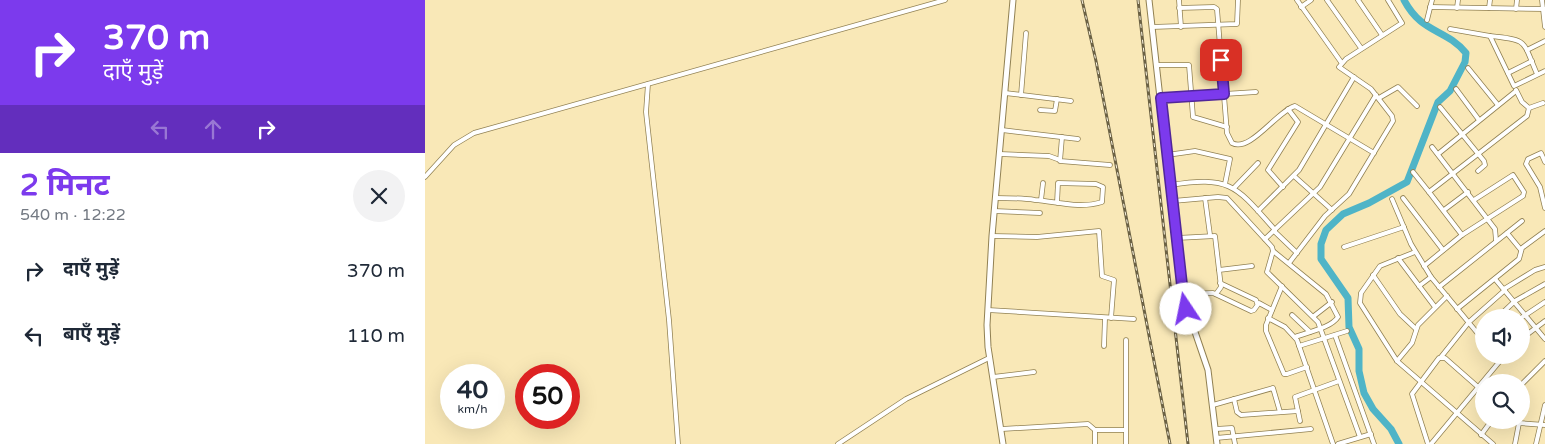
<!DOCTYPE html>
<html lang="hi">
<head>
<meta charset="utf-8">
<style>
  :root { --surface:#fff; --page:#f2f2f3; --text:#1f2937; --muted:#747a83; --accent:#7c3aed }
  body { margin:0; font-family:"Varela Round","Noto Sans Devanagari",sans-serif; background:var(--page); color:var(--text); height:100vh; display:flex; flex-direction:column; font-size:19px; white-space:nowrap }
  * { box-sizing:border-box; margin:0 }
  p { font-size:16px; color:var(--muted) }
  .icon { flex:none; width:28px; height:28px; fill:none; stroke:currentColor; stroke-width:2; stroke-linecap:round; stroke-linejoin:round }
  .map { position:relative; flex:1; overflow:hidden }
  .drawer { display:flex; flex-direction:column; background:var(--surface); width:425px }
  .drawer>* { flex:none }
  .top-card { background:#7c3aed; color:#fff; overflow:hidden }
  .tools { position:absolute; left:1050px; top:309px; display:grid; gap:10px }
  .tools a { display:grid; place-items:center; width:55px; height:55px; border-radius:50%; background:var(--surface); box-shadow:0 5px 20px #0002; font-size:25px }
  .speed { position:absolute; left:15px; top:364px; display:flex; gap:10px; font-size:25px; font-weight:700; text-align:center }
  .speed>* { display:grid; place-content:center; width:65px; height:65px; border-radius:50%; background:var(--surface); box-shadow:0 5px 20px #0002; line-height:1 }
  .speed small { font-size:12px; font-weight:400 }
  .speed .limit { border:8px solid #d22; background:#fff; color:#111 }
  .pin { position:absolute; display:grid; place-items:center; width:42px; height:42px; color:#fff; margin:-21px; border-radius:10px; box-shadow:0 2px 8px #0006 }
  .me { position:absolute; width:55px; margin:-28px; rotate:349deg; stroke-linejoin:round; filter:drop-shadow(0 0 4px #0008) }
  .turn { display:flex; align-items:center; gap:18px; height:105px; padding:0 20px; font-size:22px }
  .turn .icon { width:65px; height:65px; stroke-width:2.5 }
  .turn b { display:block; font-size:35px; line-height:42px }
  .lanes { display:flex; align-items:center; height:48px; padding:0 20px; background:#0003; justify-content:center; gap:25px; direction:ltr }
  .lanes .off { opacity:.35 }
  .round { display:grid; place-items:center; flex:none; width:52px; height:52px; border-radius:26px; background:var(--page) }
  .summary { display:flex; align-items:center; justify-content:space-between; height:85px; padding:0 20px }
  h1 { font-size:30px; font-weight:700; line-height:38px; color:var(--accent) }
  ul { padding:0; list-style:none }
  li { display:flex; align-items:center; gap:15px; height:65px; padding:0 20px }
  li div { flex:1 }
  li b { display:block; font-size:19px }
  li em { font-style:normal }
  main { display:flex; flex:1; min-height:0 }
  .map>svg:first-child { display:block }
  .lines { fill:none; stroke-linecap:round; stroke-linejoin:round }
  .river { stroke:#4fb4c7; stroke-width:7 }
  .street-casing { stroke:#918153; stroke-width:5.5 }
  .secondary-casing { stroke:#918153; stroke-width:7 }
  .street { stroke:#fff; stroke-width:4 }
  .secondary { stroke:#fff; stroke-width:5 }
  .rail-casing { stroke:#6b6144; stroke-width:3 }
  .rail { stroke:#fdf6e2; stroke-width:1; stroke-dasharray:4; stroke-linecap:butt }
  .route-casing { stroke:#51269a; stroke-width:12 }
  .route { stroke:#7c3aed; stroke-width:9 }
</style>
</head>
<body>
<main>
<section class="drawer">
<div class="top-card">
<div class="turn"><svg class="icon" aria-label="right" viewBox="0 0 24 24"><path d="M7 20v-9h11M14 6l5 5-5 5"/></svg><div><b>370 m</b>दाएँ मुड़ें</div></div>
<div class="lanes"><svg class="icon off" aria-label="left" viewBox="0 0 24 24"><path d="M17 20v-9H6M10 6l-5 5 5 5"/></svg><svg class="icon off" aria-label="ahead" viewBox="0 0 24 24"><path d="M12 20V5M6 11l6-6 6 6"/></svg><svg class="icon" aria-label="right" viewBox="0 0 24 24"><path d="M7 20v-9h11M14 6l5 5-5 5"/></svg></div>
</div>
<div class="summary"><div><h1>2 मिनट</h1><p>540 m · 12:22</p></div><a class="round"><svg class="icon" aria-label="close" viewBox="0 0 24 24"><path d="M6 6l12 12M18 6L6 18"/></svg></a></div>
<ul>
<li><svg class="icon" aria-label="right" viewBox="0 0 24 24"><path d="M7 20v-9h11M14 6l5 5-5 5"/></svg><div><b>दाएँ मुड़ें</b></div><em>370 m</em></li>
<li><svg class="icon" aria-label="left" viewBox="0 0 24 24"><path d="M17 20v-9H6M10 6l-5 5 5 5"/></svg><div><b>बाएँ मुड़ें</b></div><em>110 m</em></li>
</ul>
</section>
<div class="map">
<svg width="1120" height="444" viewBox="0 0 1120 444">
  <rect width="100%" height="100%" fill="#f9e8b7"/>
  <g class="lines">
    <path class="river" d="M974,444L966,429L948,409L939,393L934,371V349L924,327L923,298L896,259V244L901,230L918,214L944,203L982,182L1013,102L1025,91L1040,62L1041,53C1020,28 997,34 979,0"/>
    <defs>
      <g id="street">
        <polyline points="754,0 756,27"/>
        <polyline points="872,0 916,62"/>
        <polyline points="902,0 936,48"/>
        <polyline points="933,0 957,35"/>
        <polyline points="1117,0 1120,27"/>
        <polyline points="876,7 886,0"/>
        <polyline points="1005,7 1120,9"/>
        <path d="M754,8L789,7L792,9L802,133L807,143C825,153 852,111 870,106L949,153"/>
        <polyline points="1032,8 1033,0"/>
        <polyline points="1064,8 1065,0"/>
        <polyline points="1091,9 1092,0"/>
        <polyline points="1002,20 1007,0"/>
        <polyline points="727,27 812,24 813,0"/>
        <polyline points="1025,29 1065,36 1089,86 1120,71"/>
        <path d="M1065,36C1104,40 1097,40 1112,74"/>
        <polyline points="1102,50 1120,41"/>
        <polyline points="733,65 764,65 768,117 802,127"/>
        <polyline points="1043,68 1073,105"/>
        <polyline points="1083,73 1107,61"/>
        <polyline points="223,84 221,112 244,320 253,444"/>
        <polyline points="1031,89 1054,120"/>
        <polyline points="1091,90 1097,102 1104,108 1118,103"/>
        <polyline points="580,93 646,101"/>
        <polyline points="596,95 601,33"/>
        <polyline points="736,98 831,92"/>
        <polyline points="954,98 973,87 992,106"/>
        <polyline points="1015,107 1059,161 1060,165 1053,171"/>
        <polyline points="615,110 630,111 632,99"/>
        <polyline points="577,130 653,139"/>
        <polyline points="637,137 635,161 685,165"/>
        <polyline points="1007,147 1070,229 1071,240"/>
        <polyline points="575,154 624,156 635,160"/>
        <polyline points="1013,154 1091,91"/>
        <polyline points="742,155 770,151 805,159 800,184"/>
        <polyline points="1120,162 1116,153 1103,159 1101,164 1115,187 1120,208"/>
        <polyline points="988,172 1004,192"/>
        <polyline points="869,176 907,210"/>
        <polyline points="0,177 29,145 49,133 520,0"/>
        <path d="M746,185C806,175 812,187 850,230"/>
        <polyline points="858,187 843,170 873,122 863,109"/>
        <polyline points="809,188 833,163"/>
        <path d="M571,198C584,198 597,198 610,200C633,202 655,209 677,202L678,187L671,184L633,183L632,203"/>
        <polyline points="780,198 785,235"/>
        <polyline points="978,198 1018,250"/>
        <polyline points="967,199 986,244 1006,277 1059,341"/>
        <polyline points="616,200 618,183"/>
        <polyline points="748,201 793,197 802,198 847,247 848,251 842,272 893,322 935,437"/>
        <polyline points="1019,210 1043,192"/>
        <polyline points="569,211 615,213"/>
        <polyline points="833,211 874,170 929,77"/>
        <polyline points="849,231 872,253"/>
        <polyline points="1082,233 1096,250"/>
        <polyline points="1037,235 1004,192 1102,116 1104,108"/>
        <polyline points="567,236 612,237 674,231 677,276 689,280 686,318"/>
        <polyline points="752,238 790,236 796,287 791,294"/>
        <polyline points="840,239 895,187 951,95"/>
        <polyline points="919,247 979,227"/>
        <path d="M848,251L901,294L913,317C906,328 883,332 870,337"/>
        <polyline points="990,252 955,266 936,293 935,303 972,361 1068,444"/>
        <polyline points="973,258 1010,307"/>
        <polyline points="864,263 900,216 924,194 968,121 967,116 946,89 914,67 921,59 977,23 963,0"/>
        <polyline points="999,266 1037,235 1098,196 1099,192 1088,175 1049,200"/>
        <polyline points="794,270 827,266"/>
        <polyline points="948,275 975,314 991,329"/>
        <polyline points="1070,279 1120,339"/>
        <polyline points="795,283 831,300 832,303"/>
        <polyline points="857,286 841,325 841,331 859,374 862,374 882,367"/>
        <polyline points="994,286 1006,277"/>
        <polyline points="1014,287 1097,221"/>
        <polyline points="1079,289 1110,270 1120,267"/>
        <polyline points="757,294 788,293 826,311 829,310 834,303 847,310"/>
        <polyline points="1032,309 1094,259 1097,248 1120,231"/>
        <polyline points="563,310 709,319"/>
        <polyline points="867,315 885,332"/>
        <polyline points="889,316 907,302"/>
        <polyline points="843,318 860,327 872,340 908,444"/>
        <polyline points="1072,318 1090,301 1120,284"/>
        <polyline points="1096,318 1120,302"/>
        <polyline points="910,335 949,444"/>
        <polyline points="1096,339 1120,321"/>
        <polyline points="679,346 680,318"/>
        <polyline points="874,346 922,331"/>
        <polyline points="1016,357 1044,322 1080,290"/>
        <polyline points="972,361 987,343 993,325 1022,296"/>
        <polyline points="568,377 609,372"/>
        <polyline points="1096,385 1120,361"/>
        <polyline points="809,399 812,412 816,415 873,411"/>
        <polyline points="788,405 848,388 855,412"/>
        <polyline points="875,421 870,397 914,381"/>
        <polyline points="577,429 663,424 670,430 670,444"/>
        <polyline points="791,429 807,428 810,444"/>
        <polyline points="670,430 700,430"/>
        <polyline points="1056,435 1067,420"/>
        <polyline points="791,438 886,429"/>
        <polyline points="413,444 481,399 564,358"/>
        <polyline points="701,444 701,340"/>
        <polyline points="913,444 946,434"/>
        <polyline points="1003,444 987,394 1014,358 1020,358 1053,387"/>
        <polyline points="1006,444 1080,355"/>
        <polyline points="1090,444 1094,423 1120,425"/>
        <polyline points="1111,444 1120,405"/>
      </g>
      <g id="secondary">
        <polyline points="724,0 757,294 783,370 792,444"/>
        <polyline points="578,444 563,347 562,325 567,236 588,0"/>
      </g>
    </defs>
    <use href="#street" class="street-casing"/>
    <use href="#secondary" class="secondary-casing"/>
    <use href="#street" class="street"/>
    <use href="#secondary" class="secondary"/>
    <defs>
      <g id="rail">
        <polyline points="657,0 671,61 745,444"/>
        <polyline points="713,0 763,444"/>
      </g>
    </defs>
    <use href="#rail" class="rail-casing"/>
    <use href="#rail" class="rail"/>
  </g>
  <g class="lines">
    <defs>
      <polyline id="route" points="761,309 758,294 736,98 799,94 796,60"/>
    </defs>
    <use href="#route" class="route-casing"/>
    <use href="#route" class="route"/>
  </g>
</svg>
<div class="tools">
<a><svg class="icon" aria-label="sound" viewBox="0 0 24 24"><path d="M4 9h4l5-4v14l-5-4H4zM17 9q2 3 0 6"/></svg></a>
<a><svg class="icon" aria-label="search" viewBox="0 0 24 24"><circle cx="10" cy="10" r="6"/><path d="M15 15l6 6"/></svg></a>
</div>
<div class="speed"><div>40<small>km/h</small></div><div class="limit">50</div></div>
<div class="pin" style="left:796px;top:60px;background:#d93025"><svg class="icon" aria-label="arrive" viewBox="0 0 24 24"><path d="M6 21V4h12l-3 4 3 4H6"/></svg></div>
<svg class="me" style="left:761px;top:309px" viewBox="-20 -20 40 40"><circle r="19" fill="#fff"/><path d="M0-13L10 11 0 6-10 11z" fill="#7c3aed"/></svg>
</div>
</main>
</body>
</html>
